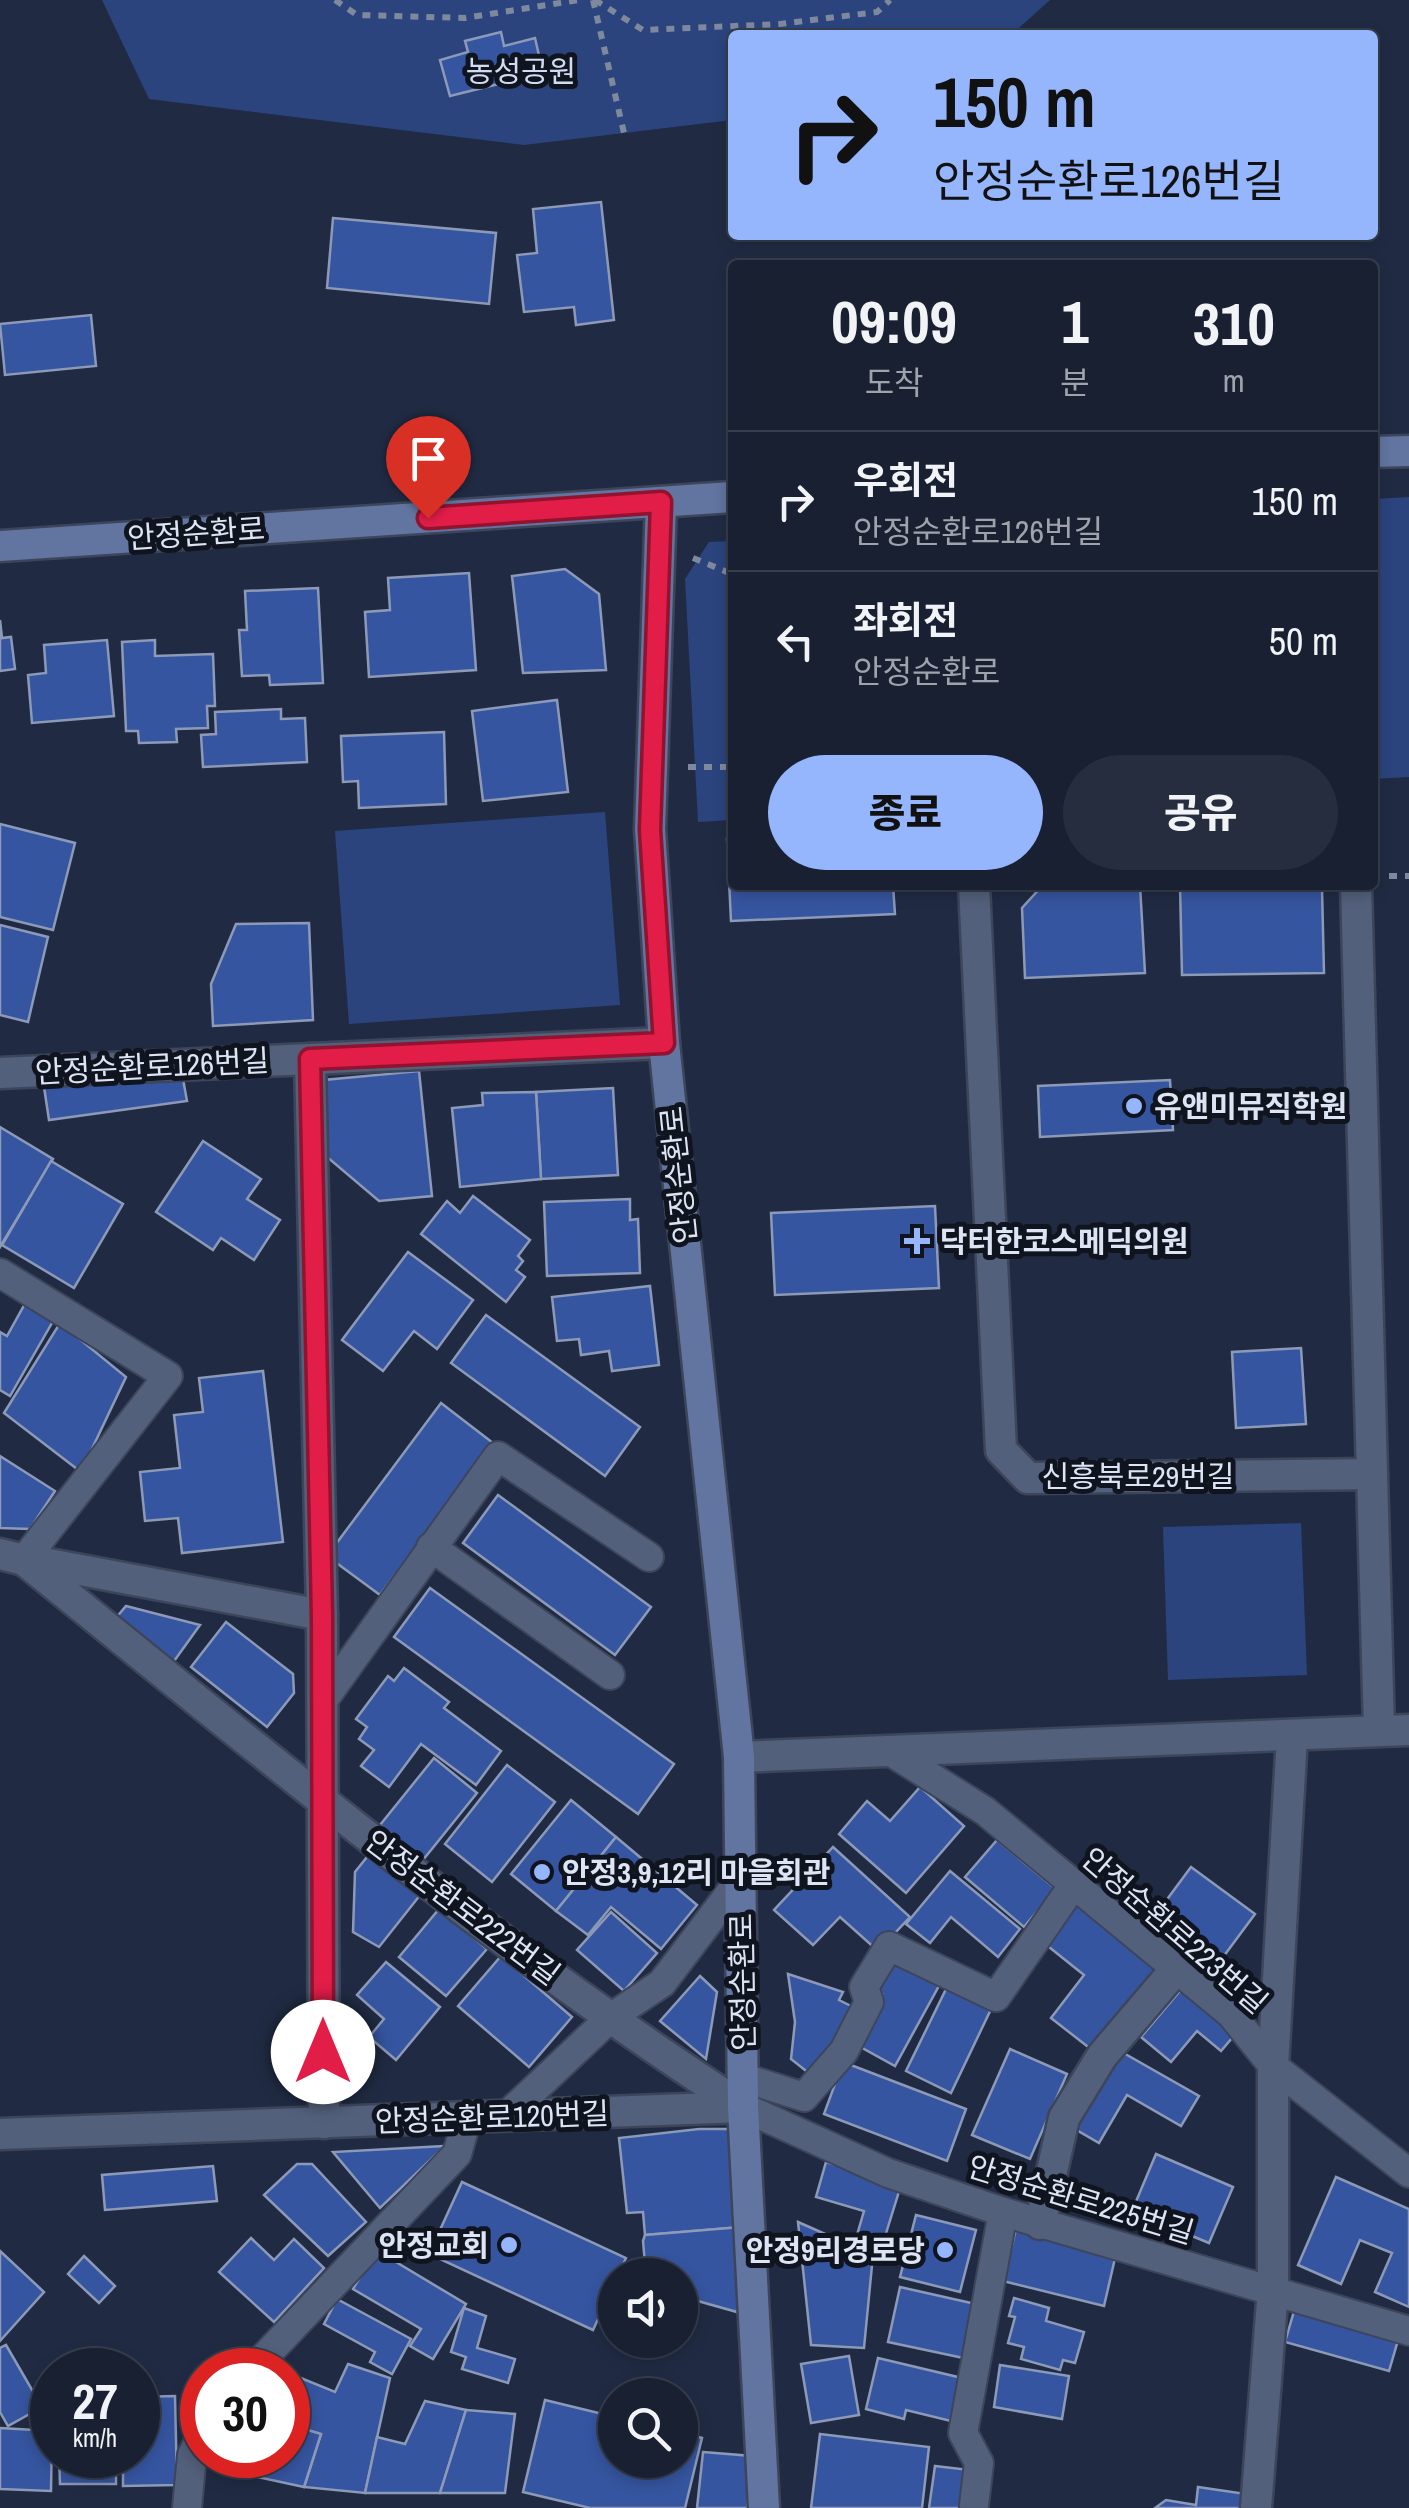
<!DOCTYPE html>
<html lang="ko">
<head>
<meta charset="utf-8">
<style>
  :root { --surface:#182032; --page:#252d3e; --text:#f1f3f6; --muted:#9fa3ac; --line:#363e4d; --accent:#95b6fd }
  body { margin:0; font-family:"Archivo Narrow","Noto Sans KR",sans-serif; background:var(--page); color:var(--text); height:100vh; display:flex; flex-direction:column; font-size:38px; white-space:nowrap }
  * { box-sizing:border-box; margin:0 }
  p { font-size:32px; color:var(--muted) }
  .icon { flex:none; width:55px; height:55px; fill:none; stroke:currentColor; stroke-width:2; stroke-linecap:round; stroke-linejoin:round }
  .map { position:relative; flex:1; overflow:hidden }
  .drawer { position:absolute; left:728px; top:260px; width:650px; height:630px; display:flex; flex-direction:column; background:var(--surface); border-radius:10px; box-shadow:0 5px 15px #0003,0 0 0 2px var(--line) }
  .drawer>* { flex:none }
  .hud { position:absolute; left:728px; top:30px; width:650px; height:210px; border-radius:10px; box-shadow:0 5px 15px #0003,0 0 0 2px var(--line); background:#95b6fd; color:#111; overflow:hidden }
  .fabs { position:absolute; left:598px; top:2258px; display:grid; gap:20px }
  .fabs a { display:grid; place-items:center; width:100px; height:100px; border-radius:50%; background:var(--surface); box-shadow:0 5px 15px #0003,0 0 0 2px var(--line); font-size:50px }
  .speed { position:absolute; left:30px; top:2348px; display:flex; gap:20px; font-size:50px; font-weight:700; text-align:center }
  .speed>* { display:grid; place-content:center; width:130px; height:130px; border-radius:50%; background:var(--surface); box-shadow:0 5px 15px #0003,0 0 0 2px var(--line); line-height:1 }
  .speed small { font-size:25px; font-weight:400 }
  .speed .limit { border:15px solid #d22; background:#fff; color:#111 }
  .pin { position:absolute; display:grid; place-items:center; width:85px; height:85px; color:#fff; margin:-102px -42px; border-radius:50% 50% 50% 0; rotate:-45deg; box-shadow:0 0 10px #0007 }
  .pin .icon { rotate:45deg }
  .me { position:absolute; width:110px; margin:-55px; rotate:0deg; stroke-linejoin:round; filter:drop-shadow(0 0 8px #0008) }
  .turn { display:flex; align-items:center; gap:35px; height:210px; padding:0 40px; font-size:45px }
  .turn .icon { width:130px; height:130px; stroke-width:2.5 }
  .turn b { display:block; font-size:70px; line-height:85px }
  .eta { display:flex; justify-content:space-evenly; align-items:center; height:170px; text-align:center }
  .eta b { font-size:60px; font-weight:800; line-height:70px }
  .cta { display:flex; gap:20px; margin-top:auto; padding:20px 40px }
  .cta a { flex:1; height:115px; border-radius:60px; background:var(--accent); color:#111; font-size:40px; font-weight:800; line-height:115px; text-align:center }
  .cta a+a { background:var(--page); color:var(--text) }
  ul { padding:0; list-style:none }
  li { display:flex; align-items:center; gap:30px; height:140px; padding:0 40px; border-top:2px solid var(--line) }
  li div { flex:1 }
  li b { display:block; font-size:38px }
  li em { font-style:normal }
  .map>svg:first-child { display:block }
  .green { fill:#2b447d }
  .building { fill:#3655a0; stroke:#8c9ab8; stroke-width:2.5 }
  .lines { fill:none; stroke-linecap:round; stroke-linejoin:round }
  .lane-casing { stroke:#3d455a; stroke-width:32 }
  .street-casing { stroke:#3d455a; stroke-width:35 }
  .secondary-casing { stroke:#3d455a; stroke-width:35 }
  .path { stroke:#7f899d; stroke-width:6; stroke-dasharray:8 8; stroke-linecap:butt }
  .lane { stroke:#53607b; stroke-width:28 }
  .street { stroke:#53607b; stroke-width:30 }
  .secondary { stroke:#6175a0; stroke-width:30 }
  .route-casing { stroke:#92132f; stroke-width:25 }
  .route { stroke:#e11d48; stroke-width:18 }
  .poi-dot { fill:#95b6fd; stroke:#0f141f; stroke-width:4 }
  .labels { text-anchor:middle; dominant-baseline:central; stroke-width:10; stroke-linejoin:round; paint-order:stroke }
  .park-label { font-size:30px; fill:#d1dbf1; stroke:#0f141f }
  .street-label { font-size:30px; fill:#dde5f5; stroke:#0f141f }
  .poi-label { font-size:30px; font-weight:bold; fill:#dde5f5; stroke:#0f141f; text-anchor:start }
</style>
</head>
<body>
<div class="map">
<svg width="1409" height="2508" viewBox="0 0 1409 2508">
  <rect width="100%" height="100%" fill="#202b43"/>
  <g class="green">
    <polygon points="102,0 1050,0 1011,35 732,35 732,120 524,145 149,99"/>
    <polygon points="1409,497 1409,777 1373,779 1373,499"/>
    <polygon points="732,541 732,820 698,822 685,579 709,542"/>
    <polygon points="605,812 620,1005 349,1024 335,831"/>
    <polygon points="1301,1523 1307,1675 1168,1680 1163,1527"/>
  </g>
  <g class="building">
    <polygon points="501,32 504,46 535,38 543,73 450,96 440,60 468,52 465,41"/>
    <polygon points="601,202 614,320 576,325 574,307 524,312 517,255 537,253 533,209"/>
    <polygon points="333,218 496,233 489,304 327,288"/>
    <polygon points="91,315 96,366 5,375 0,324"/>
    <polygon points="565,569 599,594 606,670 523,673 512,576"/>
    <polygon points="469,573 476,670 369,677 365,612 390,610 388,578"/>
    <polygon points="318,588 323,683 270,685 269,675 242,676 239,630 247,630 245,591"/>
    <polygon points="0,620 2,638 11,637 15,669 0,671"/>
    <polygon points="107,640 114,716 32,723 28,675 46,673 44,645"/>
    <polygon points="155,640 155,656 213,654 215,706 207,706 208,728 176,729 177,742 139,743 138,731 126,731 122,642"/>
    <polygon points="557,700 568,792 483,801 472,711"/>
    <polygon points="281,709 281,719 305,718 307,762 203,767 201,735 216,734 215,712"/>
    <polygon points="444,732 446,804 359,808 358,781 343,782 341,736"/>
    <polygon points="0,824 75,843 53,930 0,917"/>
    <polygon points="732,838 732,885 893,885 895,914 731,921 727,839"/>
    <polygon points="1043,885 1140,885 1145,973 1025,978 1022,908"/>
    <polygon points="1180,885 1319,885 1322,888 1324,973 1182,975"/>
    <polygon points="309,923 313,1020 213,1026 211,984 236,924"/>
    <polygon points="0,925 48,937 28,1022 0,1015"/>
    <polygon points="181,1068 187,1101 49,1120 44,1087"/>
    <polygon points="419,1071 432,1196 379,1201 327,1157 324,1080"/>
    <polygon points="1170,1080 1173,1130 1040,1137 1038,1086"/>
    <polygon points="613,1088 618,1175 541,1179 536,1092"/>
    <polygon points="536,1092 541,1179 460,1187 452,1108 483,1105 482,1093"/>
    <polygon points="0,1127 53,1159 0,1247"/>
    <polygon points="203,1141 261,1179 247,1199 280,1220 254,1260 221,1238 213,1250 156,1212"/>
    <polygon points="51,1161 123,1204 74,1288 2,1245"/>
    <polygon points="473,1196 530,1240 518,1256 523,1261 516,1270 525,1277 506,1302 421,1234 447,1201 460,1213"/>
    <polygon points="630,1199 630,1220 638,1219 640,1273 547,1276 544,1202"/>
    <polygon points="935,1206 939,1288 775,1295 771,1213"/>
    <polygon points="408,1252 473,1300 437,1349 414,1331 383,1371 342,1340"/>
    <polygon points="650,1286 659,1365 612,1371 609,1351 581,1355 579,1339 557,1341 552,1297"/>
    <polygon points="27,1300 56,1316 10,1396 0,1390 0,1332 7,1336"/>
    <polygon points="486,1315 640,1427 605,1476 451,1363"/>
    <polygon points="60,1323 126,1377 81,1472 4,1413"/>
    <polygon points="1301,1348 1306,1424 1236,1428 1232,1352"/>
    <polygon points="263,1371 283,1542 182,1553 178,1518 145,1521 140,1472 180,1468 174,1415 203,1412 199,1378"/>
    <polygon points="441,1403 493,1443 380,1595 327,1556"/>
    <polygon points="0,1456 55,1491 30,1529 0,1528"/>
    <polygon points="498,1495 651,1607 615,1655 463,1543"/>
    <polygon points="430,1588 674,1764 638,1814 394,1637"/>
    <polygon points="126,1606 200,1625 172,1664 115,1619"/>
    <polygon points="226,1622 293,1674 294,1693 267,1727 191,1667"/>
    <polygon points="404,1668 449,1702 444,1708 501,1751 476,1785 421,1744 389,1787 361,1766 374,1750 359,1739 367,1727 356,1719 388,1676 394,1681"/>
    <polygon points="434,1758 477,1793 423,1860 380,1825"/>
    <polygon points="507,1765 555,1802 492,1882 445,1844"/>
    <polygon points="920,1787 964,1826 906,1893 839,1834 867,1801 890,1821"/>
    <polygon points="571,1800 616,1837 556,1911 511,1874"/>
    <polygon points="616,1837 697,1905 661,1949 611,1907 588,1935 556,1911"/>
    <polygon points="997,1840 1056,1889 1024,1927 965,1877"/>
    <polygon points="833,1847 910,1917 878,1951 840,1917 813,1945 774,1910"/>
    <polygon points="371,1852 421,1894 379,1947 353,1932 355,1872"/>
    <polygon points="1191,1867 1255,1914 1215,1968 1151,1921"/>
    <polygon points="950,1871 1020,1929 998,1957 951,1917 930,1943 906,1924"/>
    <polygon points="1077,1900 1159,1964 1092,2050 1051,2018 1084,1975 1044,1943"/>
    <polygon points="439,1909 487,1949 446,1996 399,1957"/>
    <polygon points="611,1912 657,1953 624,1991 577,1950"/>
    <polygon points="888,1955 940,1984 895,2066 855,2044 882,1994 870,1987"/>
    <polygon points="501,1956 572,2017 529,2067 458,2006"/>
    <polygon points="386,1962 440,2007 396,2060 369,2037 384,2019 357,1995"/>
    <polygon points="788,1974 843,1992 839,2000 855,2008 815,2078 791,2059 795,2022"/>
    <polygon points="700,1976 717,1992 706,2059 660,2021"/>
    <polygon points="949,1983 993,2005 951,2093 906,2071"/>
    <polygon points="1184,1986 1238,2031 1221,2051 1197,2031 1171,2062 1141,2037"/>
    <polygon points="1113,2047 1199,2096 1181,2126 1127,2095 1099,2143 1068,2125"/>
    <polygon points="1010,2049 1067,2074 1030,2159 972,2135"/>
    <polygon points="843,2062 966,2109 947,2161 824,2114"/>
    <polygon points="699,2129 738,2129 741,2227 645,2235 643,2212 627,2213 619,2138"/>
    <polygon points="445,2146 380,2208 333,2152"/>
    <polygon points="1156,2154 1233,2187 1209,2243 1132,2211"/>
    <polygon points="826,2162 901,2185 883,2243 857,2235 864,2211 816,2197"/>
    <polygon points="297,2164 312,2164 366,2222 328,2256 264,2195"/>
    <polygon points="213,2166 217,2201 105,2210 102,2175"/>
    <polygon points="1336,2177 1409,2209 1409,2307 1375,2292 1392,2253 1360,2240 1341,2284 1298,2265"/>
    <polygon points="462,2182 626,2258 618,2275 615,2275 615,2282 593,2330 429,2254"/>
    <polygon points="916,2215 976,2230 960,2292 900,2277"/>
    <polygon points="798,2222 873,2255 864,2348 811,2345"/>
    <polygon points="741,2227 737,2312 680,2296 680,2275 646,2275 643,2241 645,2235"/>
    <polygon points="1016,2229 1116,2254 1104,2306 1003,2281"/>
    <polygon points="251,2238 274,2260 294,2239 324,2268 274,2322 219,2272"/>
    <polygon points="376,2250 466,2304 433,2359 410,2346 421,2329 353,2289"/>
    <polygon points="0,2251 44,2292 0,2341"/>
    <polygon points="84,2256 115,2286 99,2303 68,2274"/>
    <polygon points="900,2287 980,2305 968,2359 888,2342"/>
    <polygon points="1014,2298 1049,2308 1046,2321 1084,2332 1075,2363 1063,2360 1060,2370 1021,2359 1024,2347 1008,2343 1015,2317 1009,2316"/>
    <polygon points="337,2299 411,2339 392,2374 370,2362 375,2352 324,2324"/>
    <polygon points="1297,2301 1401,2330 1389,2371 1285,2342"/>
    <polygon points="464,2308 486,2316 477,2348 515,2359 508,2383 462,2369 466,2357 451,2352"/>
    <polygon points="6,2345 42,2407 8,2426 0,2412 0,2348"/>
    <polygon points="849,2356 859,2415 811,2423 801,2364"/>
    <polygon points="878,2358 962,2378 951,2421 906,2410 904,2419 866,2409"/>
    <polygon points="348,2364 390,2378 365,2493 304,2487 321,2434 288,2424 288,2386 291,2374 335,2392"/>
    <polygon points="1000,2365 1069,2376 1062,2419 994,2407"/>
    <polygon points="175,2396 177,2485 123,2486 123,2455 138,2455 138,2397"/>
    <polygon points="545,2400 615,2417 615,2460 680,2460 680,2432 702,2438 685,2508 590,2508 523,2492"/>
    <polygon points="425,2401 466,2410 440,2493 365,2493 377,2437 405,2444"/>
    <polygon points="466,2410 515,2414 505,2493 440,2493"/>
    <polygon points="288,2424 321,2434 304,2487 229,2471 234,2455 288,2455"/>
    <polygon points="0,2428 52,2431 51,2491 0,2489"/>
    <polygon points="820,2434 929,2447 922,2508 811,2508"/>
    <polygon points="703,2452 752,2456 747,2508 697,2508"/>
    <polygon points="59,2455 116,2455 116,2484 60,2484"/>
    <polygon points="935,2466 970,2470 965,2508 929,2508"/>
    <polygon points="1198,2487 1246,2494 1245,2508 1155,2508 1166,2500 1196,2505"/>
  </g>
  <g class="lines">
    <defs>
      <g id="lane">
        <polyline points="0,1273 168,1376 24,1560"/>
        <polyline points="431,1547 610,1675"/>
        <polyline points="322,1702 498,1456 649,1557"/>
        <polyline points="888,1750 985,1811 1231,2014 1273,2066 1409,2173"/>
        <polyline points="744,2078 804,2097 844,2051 869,2002 864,1987 889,1946 996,1997 1074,1884"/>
        <polyline points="743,2107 888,2173 1003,2212 1409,2331"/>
        <polyline points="506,2116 610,2018 662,1983 740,1880"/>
        <polyline points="252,2370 457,2154 467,2118"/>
        <polyline points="974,2505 979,2463 963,2433 1003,2212"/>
        <polyline points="187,2508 192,2455 202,2435"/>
      </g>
      <g id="street">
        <polyline points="974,885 1001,1450 1028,1478 1372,1474"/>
        <polyline points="1356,885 1379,1730"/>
        <polyline points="310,1059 322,1615 324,2123"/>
        <polyline points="0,1073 664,1043"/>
        <path d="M0,1554L24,1560C258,1749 490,1944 743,2107"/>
        <polyline points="27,1560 322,1615"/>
        <polyline points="739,1757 1409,1730"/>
        <polyline points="0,2134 743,2107"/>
        <polyline points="1040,2224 1064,2118 1102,2056 1176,1969"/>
        <polyline points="1256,2508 1273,2289 1273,2066 1292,1736"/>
      </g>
      <g id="secondary">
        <polyline points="1372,452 1409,451"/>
        <polyline points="661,502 650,829 664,1043 739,1757 743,2107 764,2508"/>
        <polyline points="0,546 732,497"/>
      </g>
    </defs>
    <use href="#lane" class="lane-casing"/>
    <use href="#street" class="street-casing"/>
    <use href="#secondary" class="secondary-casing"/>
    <g class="path">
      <polyline points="335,0 357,15 465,18 579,0"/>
      <polyline points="593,0 624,133"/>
      <polyline points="595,0 643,30 780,24 877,12 890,0"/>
      <polyline points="693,558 732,574"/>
      <polyline points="688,767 732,767"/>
      <polyline points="1389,876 1409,876"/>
    </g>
    <use href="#lane" class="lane"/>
    <use href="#street" class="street"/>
    <use href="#secondary" class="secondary"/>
  </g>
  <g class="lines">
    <defs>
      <polyline id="route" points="323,2052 322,1615 310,1059 664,1043 650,830 661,502 428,518"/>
    </defs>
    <use href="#route" class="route-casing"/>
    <use href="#route" class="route"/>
  </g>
  <g class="poi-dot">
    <circle cx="1134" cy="1106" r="10"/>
    <path d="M912 1226h10v10h10v10h-10v10h-10v-10h-10v-10h10z"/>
    <circle cx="542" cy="1872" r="10"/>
    <circle cx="509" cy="2245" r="10"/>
    <circle cx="945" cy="2250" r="10"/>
  </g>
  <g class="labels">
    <g class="park-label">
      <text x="521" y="71">농성공원</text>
    </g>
    <g class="street-label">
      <text transform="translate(196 533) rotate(-4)">안정순환로</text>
      <text transform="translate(152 1066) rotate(-3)">안정순환로126번길</text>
      <text transform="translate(678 1175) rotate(-96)">안정순환로</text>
      <text x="1138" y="1476">신흥북로29번길</text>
      <text transform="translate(463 1907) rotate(37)">안정순환로222번길</text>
      <text transform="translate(1175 1930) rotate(41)">안정순환로223번길</text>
      <text transform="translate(742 1982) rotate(-91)">안정순환로</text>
      <text transform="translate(492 2117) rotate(-2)">안정순환로120번길</text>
      <text transform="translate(1081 2199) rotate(17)">안정순환로225번길</text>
    </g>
    <g class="poi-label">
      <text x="1154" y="1106">유앤미뮤직학원</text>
      <text x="940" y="1241">닥터한코스메딕의원</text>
      <text x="562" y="1872">안정3,9,12리 마을회관</text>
      <text x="489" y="2245" text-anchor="end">안정교회</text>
      <text x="925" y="2250" text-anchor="end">안정9리경로당</text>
    </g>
  </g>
</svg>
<div class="fabs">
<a><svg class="icon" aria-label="sound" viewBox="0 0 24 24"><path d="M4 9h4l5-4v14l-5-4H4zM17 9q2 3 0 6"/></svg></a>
<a><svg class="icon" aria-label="search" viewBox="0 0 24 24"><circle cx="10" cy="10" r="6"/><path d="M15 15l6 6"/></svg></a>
</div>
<div class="speed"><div>27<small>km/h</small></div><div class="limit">30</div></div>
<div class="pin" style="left:428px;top:518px;background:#d93025"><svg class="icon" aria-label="arrive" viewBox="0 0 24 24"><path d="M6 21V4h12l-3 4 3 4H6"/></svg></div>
<svg class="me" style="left:323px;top:2052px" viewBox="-20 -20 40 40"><circle r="19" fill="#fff"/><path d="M0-13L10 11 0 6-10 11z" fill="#e11d48"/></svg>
<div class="hud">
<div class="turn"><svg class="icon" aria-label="right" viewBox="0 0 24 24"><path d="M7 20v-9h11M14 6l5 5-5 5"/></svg><div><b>150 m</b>안정순환로126번길</div></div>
</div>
<section class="drawer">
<div class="eta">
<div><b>09:09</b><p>도착</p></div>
<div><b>1</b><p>분</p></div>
<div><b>310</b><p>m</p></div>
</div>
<ul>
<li><svg class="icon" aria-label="right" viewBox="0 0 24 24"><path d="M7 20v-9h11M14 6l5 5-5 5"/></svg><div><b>우회전</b><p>안정순환로126번길</p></div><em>150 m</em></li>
<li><svg class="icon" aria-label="left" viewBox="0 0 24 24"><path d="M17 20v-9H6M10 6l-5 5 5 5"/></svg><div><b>좌회전</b><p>안정순환로</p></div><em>50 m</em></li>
</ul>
<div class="cta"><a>종료</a><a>공유</a></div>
</section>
</div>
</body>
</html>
